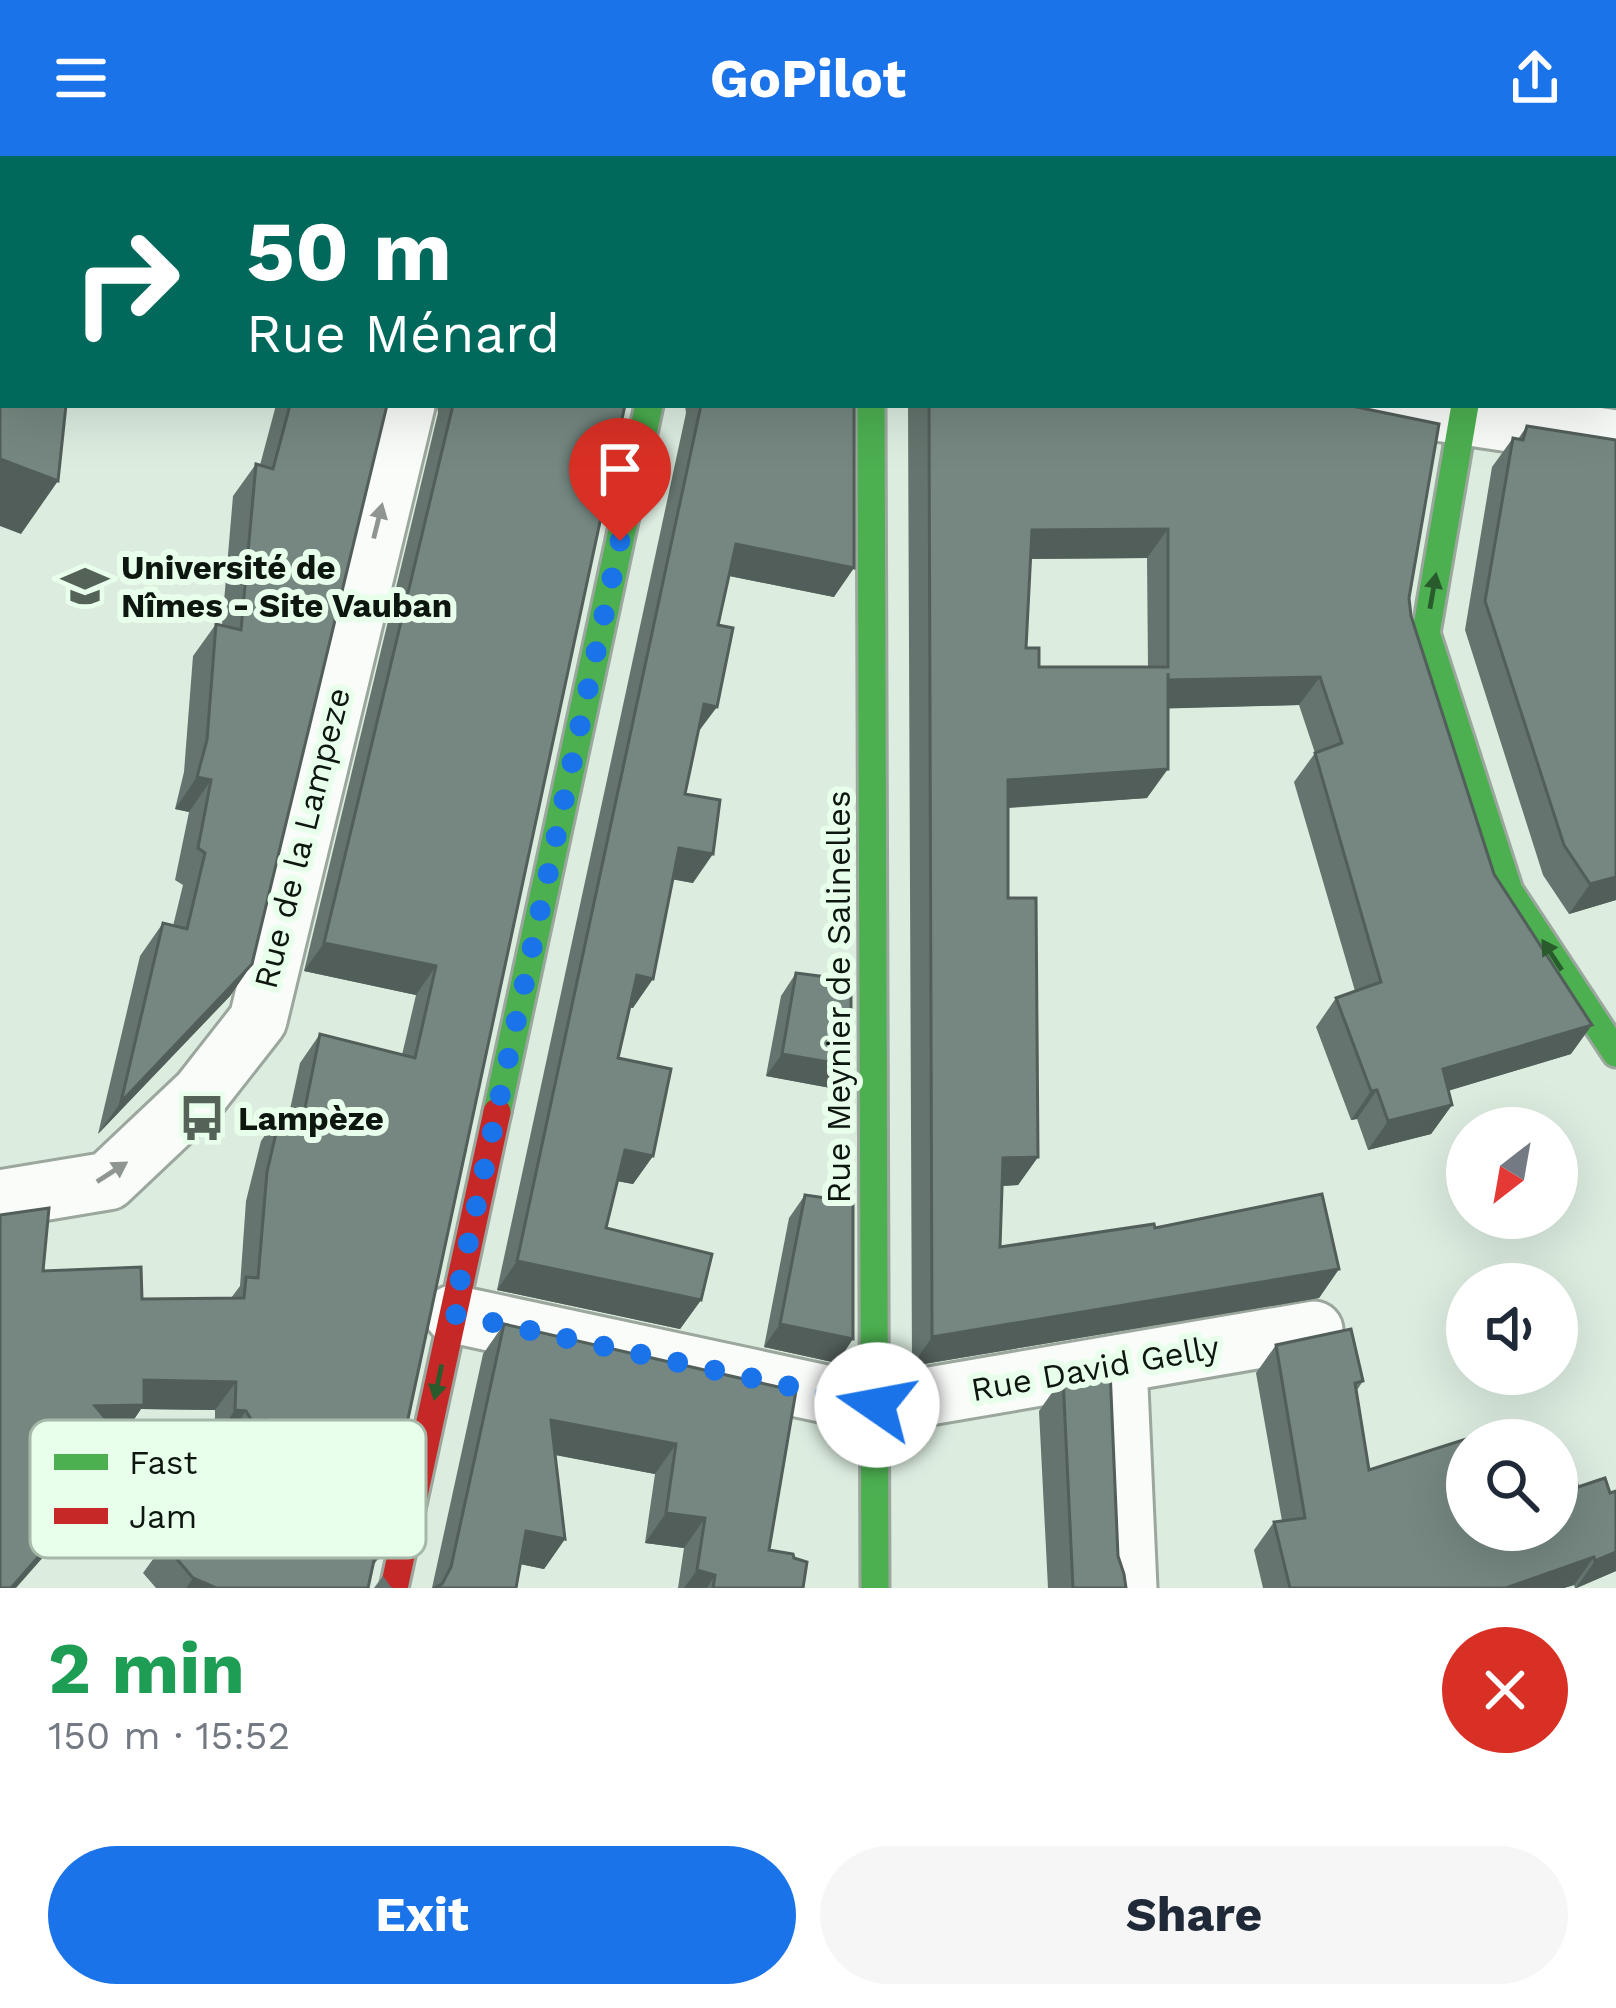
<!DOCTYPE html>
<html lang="en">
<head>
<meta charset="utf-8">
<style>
  :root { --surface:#fff; --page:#f6f6f7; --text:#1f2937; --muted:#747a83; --accent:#1a73e8 }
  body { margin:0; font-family:"Work Sans",sans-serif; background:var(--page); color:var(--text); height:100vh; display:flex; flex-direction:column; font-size:45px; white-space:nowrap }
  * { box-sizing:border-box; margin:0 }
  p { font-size:39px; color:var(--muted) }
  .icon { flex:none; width:66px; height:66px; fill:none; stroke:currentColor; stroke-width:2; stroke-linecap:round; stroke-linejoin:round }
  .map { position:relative; height:1432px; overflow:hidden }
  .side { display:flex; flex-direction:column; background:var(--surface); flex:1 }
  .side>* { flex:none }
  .guide { position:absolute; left:0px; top:0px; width:1617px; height:252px; box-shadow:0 12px 48px #0002; background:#00695c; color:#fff; overflow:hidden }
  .needle { width:78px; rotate:211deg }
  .buttons { position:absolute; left:1446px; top:951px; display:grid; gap:24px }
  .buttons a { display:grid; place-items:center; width:132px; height:132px; border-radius:50%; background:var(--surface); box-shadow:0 12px 48px #0002; font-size:60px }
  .pin { position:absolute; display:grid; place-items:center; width:102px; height:102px; color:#fff; margin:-123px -51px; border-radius:50% 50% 50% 0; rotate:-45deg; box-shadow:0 0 12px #0007 }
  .pin .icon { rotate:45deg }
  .me { position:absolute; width:132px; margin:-66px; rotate:282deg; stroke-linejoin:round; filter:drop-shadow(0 0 9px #0008) }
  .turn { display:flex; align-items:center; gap:42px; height:252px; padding:0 48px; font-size:54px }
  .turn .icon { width:156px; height:156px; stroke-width:2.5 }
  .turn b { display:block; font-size:84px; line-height:102px }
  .round { display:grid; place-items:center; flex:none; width:126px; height:126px; border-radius:63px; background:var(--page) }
  .overview { display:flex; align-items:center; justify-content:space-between; height:204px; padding:0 48px }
  h1 { font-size:72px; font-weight:700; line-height:90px; color:#1e9e55 }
  .cta { display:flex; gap:24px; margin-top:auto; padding:24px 48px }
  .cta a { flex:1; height:138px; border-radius:72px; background:var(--accent); color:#fff; font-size:48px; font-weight:700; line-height:138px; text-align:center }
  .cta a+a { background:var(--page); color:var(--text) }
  header { display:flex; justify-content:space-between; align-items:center; height:156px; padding:0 48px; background:var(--accent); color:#fff; font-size:54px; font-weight:700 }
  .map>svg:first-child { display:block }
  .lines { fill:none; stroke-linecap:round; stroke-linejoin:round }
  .street-casing { stroke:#9ba79d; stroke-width:63 }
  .fast-casing { stroke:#9ba79d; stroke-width:33 }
  .jam-casing { stroke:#9ba79d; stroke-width:33 }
  .street { stroke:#fafcfa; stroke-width:57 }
  .fast { stroke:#4caf50; stroke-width:27 }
  .jam { stroke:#c62828; stroke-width:27 }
  .wall { fill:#65746e; fill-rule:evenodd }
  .shaded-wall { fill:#525e5a }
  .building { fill:#758780; stroke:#525e5a; stroke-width:3; fill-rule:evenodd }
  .oneway { fill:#8f9590 }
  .oneway2 { fill:#295b2c }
  .route { stroke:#1a73e8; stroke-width:21; stroke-dasharray:0 37.8 }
  .labels { text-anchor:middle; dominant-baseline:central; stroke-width:12; stroke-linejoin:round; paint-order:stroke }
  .poi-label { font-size:33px; font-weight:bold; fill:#0d170f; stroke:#e7ffeb; text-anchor:start }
  .street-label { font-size:33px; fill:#0d170f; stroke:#e7ffeb }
  .key { fill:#e7ffeb; stroke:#a6b9a9; stroke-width:3 }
  .key-label { font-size:33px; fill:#0d170f }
</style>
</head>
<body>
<header><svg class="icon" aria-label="menu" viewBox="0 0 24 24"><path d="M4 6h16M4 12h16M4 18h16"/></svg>GoPilot<svg class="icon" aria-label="share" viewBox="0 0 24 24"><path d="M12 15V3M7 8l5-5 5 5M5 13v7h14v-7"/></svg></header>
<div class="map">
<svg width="1616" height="1432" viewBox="0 0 1616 1432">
  <rect width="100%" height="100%" fill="#dcecdf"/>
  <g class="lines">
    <defs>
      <g id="street">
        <polyline points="702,3 703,0"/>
        <polyline points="1391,249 1616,283"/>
        <polyline points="0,1043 108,1025 200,938 258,864 406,249"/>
        <polyline points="453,1158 877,1249 1314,1174"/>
        <polyline points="1118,1208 1128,1432"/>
      </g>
      <g id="fast">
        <polyline points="1509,0 1509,3"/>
        <polyline points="871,249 875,1432"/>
        <polyline points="1465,249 1426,477 1509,735 1616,897"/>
        <polyline points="497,956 649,249"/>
      </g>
      <polyline id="jam" points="394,1432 497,956"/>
    </defs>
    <use href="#street" class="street-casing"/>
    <use href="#fast" class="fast-casing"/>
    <use href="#jam" class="jam-casing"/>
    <use href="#street" class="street"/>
    <use href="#fast" class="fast"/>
    <use href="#jam" class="jam"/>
  </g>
  <g class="wall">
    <polygon points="412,0 681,0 680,3 411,3"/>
    <polygon points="871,0 1488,0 1466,3 871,3"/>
    <polygon points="1568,0 1616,0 1616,250 1611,249 1614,249 1614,3 1567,3"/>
    <polygon points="276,249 387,249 252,808 230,840 98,978 140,800 163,767 173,770 183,729 175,724 189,656 175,653 184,616 193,500 216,468 222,469 233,340 256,308 260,309"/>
    <polygon points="437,249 625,249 378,1403 372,1411 368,1432 156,1432 143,1417 164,1388 266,1352 246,1293 232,1293 226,1284 215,1283 215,1254 141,1253 124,1278 119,1278 112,1323 43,1115 142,1143 231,1142 240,1130 246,1045 261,985 281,956 289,958 300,907 320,878 402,899 416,839 304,815 438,257"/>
    <polygon points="685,249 854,249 834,441 729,420 685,638 693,727 673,723 633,852 629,851 618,902 653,1000 633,1028 618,1025 606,1072 701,1144 680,1173 497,1134 686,257"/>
    <path d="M908,249H1347L1409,442L1411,460L1494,718L1571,898L1448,935L1452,949L1431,978L1368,994L1357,963L1351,964L1316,871L1336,842L1355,835L1294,626L1315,597L1299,549L1168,552L1147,642L1008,652V742L1038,1001L1018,1029L1002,1030L1000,1091L1155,1072L1339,1113L1319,1142L912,1210ZM1147,402L1148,511H1039L1026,492L1030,403Z"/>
    <polygon points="1527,270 1616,744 1569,758 1543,719 1465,474 1492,311 1513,282 1518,283"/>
    <polygon points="796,817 836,933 766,920 781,840"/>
    <polygon points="805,1039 837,1207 764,1191 789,1062"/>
    <polygon points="504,1168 796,1235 769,1394 803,1432 678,1432 684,1392 645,1387 655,1318 555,1299 565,1383 544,1413 520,1408 516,1432 432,1432 483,1198"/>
    <polygon points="1276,1189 1363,1225 1357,1234 1369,1314 1467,1374 1578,1331 1610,1337 1616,1335 1616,1415 1577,1432 1575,1432 1574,1429 1564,1432 1263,1432 1254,1394 1274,1366 1282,1365 1256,1217"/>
    <polygon points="1063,1221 1118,1400 1126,1432 1048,1432 1039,1255"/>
    <polygon points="383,1420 391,1431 394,1432 374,1432"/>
  </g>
  <g class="shaded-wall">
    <polygon points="320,0 341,0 339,3 314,3"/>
    <polygon points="1418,0 1446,0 1466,3 1416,3"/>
    <polygon points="1614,217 1616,217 1616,250 1611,249 1614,249"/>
    <polygon points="0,303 58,325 21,378 0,370"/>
    <polygon points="1168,373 1147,402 1011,403 1032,374"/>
    <polygon points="736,388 854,412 834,441 715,417"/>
    <polygon points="1320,521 1299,549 1148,553 1168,524"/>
    <polygon points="704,548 717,551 696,579"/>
    <polygon points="1168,613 1147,642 988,653 1008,624"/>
    <polygon points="197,621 211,624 189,656 175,653"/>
    <polygon points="679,692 713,698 693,727 659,721"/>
    <polygon points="1616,721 1616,744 1569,758 1590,728"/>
    <polygon points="324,787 436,810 416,839 304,815"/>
    <polygon points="252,808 230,840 98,978 121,946"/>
    <polygon points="637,819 653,823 633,852 616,848"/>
    <polygon points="1592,869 1571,898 1423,942 1443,913"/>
    <polygon points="782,898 851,910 836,933 766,920"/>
    <polygon points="1377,934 1357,963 1351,964 1371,935"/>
    <polygon points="1452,949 1431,978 1368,994 1388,965"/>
    <polygon points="625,994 653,1000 633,1028 605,1023"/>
    <polygon points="1038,1001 1018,1029 982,1031 1003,1002"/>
    <polygon points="517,1105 701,1144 680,1173 497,1134"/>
    <polygon points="1339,1113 1319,1142 912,1210 932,1181"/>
    <polygon points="780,1168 853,1183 837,1207 764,1191"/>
    <polygon points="144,1224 236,1226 215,1254 141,1253 124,1278 75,1279 95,1250"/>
    <polygon points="235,1254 246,1255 226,1284 215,1283"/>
    <polygon points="266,1264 246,1293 232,1293 252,1265"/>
    <polygon points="551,1264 676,1288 655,1318 530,1294"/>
    <polygon points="132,1294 112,1323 16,1432 11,1432"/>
    <polygon points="666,1357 705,1362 684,1392 645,1387"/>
    <polygon points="526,1375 565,1383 544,1413 505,1405"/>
    <polygon points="1616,1396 1616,1415 1576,1432 1595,1405"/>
    <polygon points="1594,1401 1574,1429 1564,1432 1505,1432"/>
    <polygon points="697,1414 715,1419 707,1432 684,1432"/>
    <polygon points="193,1422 216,1432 186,1432"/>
  </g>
  <g class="building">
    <polygon points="0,0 320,0 314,3 3,3 3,116 0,128"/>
    <polygon points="443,0 681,0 680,3 458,3"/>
    <polygon points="895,0 1420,0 1419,3 894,3"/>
    <polygon points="1446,0 1488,0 1488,3 1466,3"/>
    <polygon points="1585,0 1616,0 1616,217 1614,217 1614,3 1589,3 1585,2"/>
    <polygon points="0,142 3,143 3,249 66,249 58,325 0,303"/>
    <polygon points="290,249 387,249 252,808 121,946 163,767 187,773 205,697 198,692 211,624 197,621 207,584 216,468 241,474 256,308 273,313"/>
    <polygon points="453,249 625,249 378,1403 376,1395 368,1432 216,1432 193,1422 164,1388 293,1342 266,1264 252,1265 246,1255 235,1254 236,1226 144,1224 144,1249 95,1250 132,1294 11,1432 0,1432 0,1059 49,1052 43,1115 141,1111 142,1143 244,1142 246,1121 258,1122 267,1016 281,956 303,962 320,878 415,902 436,810 324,787"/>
    <polygon points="701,249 854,249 854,412 736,388 718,469 733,472 717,551 704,548 685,638 720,644 713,698 679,692 653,823 637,819 618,902 671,913 653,1000 625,994 606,1072 712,1098 701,1144 517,1105"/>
    <path d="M929,249H1347L1439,268L1409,442L1411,460L1494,718L1592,869L1443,913L1452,949L1388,965L1377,934L1371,935L1336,842L1381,826L1315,597L1342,587L1320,521L1168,524V517V613L1008,624V742H1036L1038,1001L1003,1002L1000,1091L1154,1068L1155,1072L1322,1038L1339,1113L932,1181ZM1168,373V511H1039V492H1026L1032,374Z"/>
    <polygon points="1527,270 1616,284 1616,721 1590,728 1564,689 1485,445 1513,282 1523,284"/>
    <polygon points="796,817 851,824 851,910 782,898"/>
    <polygon points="805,1039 853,1046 853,1183 780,1168"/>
    <polygon points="504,1168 796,1235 769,1394 793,1398 794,1402 807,1406 803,1432 713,1432 715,1419 697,1414 705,1362 666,1357 676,1288 551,1264 565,1383 526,1375 516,1432 435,1432 442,1428 451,1411"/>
    <polygon points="1351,1173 1363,1225 1355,1227 1369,1314 1466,1283 1467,1374 1557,1374 1557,1296 1564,1293 1578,1331 1605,1322 1610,1337 1616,1335 1616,1396 1595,1405 1594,1401 1506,1432 1290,1432 1274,1366 1305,1362 1276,1189"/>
    <polygon points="1110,1213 1118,1400 1124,1418 1126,1432 1073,1432 1063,1221"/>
  </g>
  <defs><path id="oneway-solid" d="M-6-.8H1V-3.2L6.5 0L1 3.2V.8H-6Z" transform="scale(3)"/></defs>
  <g class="oneway">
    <use href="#oneway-solid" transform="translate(378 365) rotate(-76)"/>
    <use href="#oneway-solid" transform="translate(112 1016) rotate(-33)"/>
  </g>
  <g class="oneway2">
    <use href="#oneway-solid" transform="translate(1433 435) rotate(-80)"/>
    <use href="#oneway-solid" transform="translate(1552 799) rotate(-123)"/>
    <use href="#oneway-solid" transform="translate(438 1226) rotate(102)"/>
  </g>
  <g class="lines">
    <polyline class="route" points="620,385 453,1158 877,1249"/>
  </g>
  <defs>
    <symbol id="university-bare" viewBox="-9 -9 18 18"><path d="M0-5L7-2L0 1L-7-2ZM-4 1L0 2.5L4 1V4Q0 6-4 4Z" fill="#556258" stroke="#e7ffeb" stroke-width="2.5" paint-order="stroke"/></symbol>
    <symbol id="bus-bare" viewBox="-9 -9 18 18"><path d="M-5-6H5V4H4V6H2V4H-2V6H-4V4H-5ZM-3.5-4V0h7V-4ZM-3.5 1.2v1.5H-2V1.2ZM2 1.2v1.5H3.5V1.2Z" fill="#556258" stroke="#e7ffeb" stroke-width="2.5" paint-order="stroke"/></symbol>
  </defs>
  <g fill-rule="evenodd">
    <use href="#university-bare" x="52" y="397" width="66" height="66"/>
    <use href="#bus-bare" x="169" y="929" width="66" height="66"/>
  </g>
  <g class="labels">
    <g class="poi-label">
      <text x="121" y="411">Université de<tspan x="121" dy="38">Nîmes - Site Vauban</tspan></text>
      <text x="238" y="962">Lampèze</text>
    </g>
    <g class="street-label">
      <text transform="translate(302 682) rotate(-76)">Rue de la Lampeze</text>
      <text transform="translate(838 841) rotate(-90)">Rue Meynier de Salinelles</text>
      <text transform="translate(1095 1212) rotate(-10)">Rue David Gelly</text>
    </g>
  </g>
  <rect x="30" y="1264" width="396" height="138" rx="18" class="key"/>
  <rect x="54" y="1298" width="54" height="16" fill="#4caf50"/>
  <rect x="54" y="1352" width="54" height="16" fill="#c62828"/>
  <g class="key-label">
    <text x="129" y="1318">Fast</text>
    <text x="129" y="1372">Jam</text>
  </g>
</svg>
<div class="buttons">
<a><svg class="needle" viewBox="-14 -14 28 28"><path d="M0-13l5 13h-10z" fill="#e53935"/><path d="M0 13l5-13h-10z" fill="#747a83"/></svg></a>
<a><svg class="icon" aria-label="sound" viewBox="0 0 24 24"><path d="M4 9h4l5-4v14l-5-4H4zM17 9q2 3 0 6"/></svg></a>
<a><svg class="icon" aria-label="search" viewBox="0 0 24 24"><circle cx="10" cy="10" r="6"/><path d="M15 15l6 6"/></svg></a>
</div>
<div class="pin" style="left:620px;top:385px;background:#d93025"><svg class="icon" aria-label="arrive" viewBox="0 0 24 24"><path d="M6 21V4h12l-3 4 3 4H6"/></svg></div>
<svg class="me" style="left:877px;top:1249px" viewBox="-20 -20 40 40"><circle r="19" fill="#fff"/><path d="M0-13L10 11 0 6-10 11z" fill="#1a73e8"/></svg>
<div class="guide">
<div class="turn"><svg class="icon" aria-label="right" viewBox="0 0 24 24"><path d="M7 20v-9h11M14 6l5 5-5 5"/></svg><div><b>50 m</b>Rue Ménard</div></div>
</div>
</div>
<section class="side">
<div class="overview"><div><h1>2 min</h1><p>150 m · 15:52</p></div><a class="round" style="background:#d93025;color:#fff"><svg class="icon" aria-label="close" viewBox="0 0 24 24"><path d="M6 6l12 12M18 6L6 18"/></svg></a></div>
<div class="cta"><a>Exit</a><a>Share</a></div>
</section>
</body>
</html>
